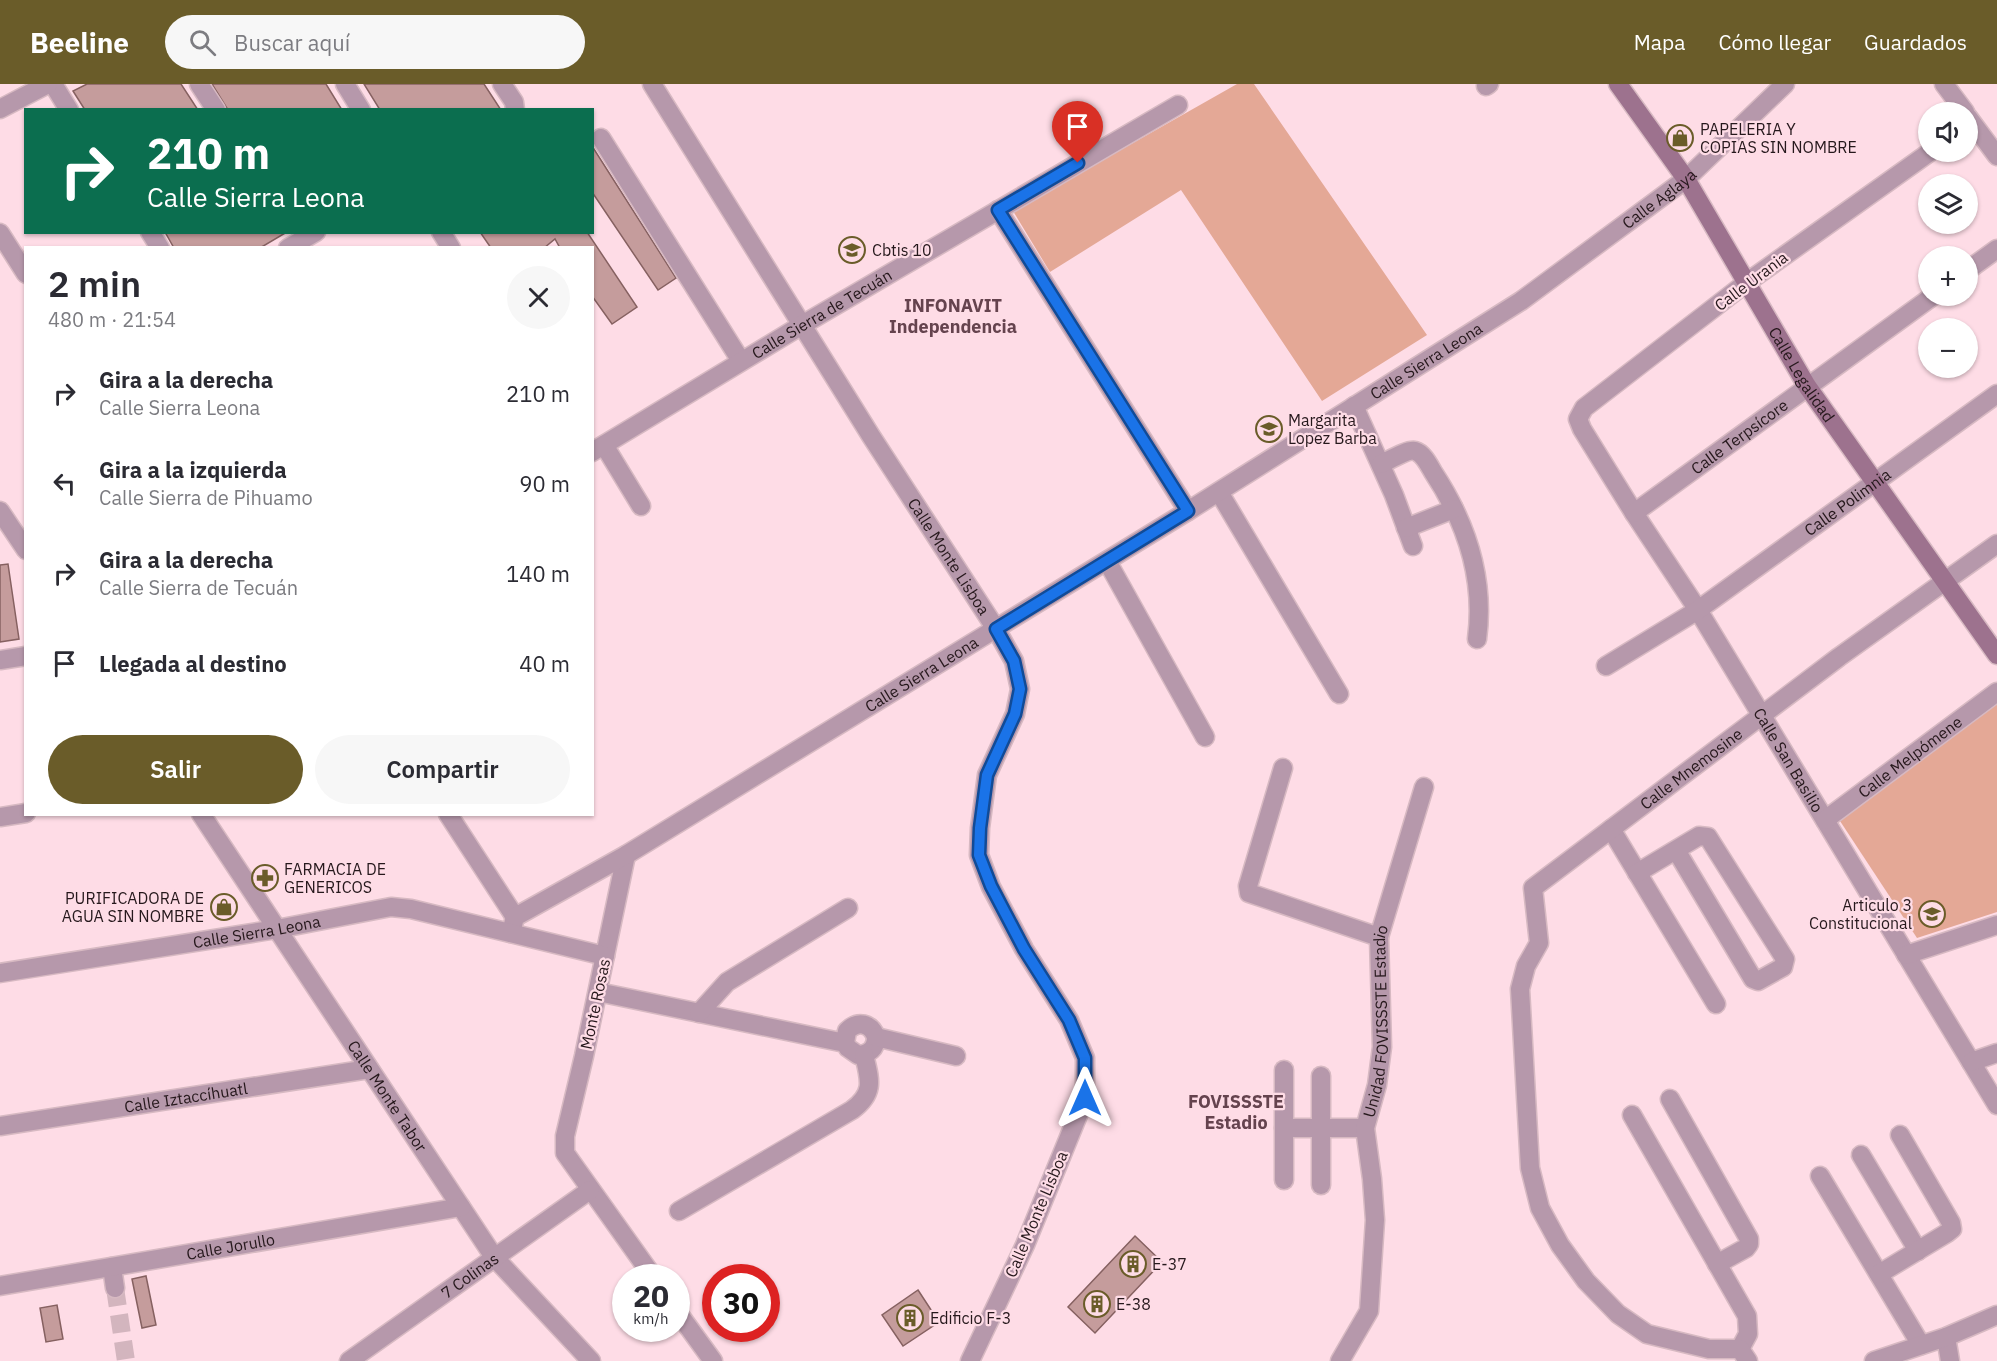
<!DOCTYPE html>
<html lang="es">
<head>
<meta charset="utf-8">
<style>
  :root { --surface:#fff; --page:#f7f7f7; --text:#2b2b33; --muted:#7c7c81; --accent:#6a5c29 }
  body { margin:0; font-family:"IBM Plex Sans",sans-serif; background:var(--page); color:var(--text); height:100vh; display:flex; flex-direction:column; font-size:22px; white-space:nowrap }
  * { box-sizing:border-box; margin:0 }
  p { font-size:20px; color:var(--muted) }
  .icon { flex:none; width:33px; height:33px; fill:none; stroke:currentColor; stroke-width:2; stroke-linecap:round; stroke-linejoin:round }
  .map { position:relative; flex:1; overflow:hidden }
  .sheet { position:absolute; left:24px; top:162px; width:570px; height:570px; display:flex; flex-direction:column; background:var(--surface); border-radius:0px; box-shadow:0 2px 4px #0004 }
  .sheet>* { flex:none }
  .top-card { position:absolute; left:24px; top:24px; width:570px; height:126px; border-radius:0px; box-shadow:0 2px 4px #0004; background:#0b6e4f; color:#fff; overflow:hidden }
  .tools { position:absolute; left:1918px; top:18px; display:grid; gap:12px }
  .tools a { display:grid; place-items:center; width:60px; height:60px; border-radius:50%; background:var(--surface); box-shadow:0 2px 4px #0004; font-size:30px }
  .speed { position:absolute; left:612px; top:1180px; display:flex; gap:12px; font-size:30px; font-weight:700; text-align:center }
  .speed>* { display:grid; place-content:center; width:78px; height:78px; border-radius:50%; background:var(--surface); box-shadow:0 2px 4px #0004; line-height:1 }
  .speed small { font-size:15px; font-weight:400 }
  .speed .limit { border:9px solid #d22; background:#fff; color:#111 }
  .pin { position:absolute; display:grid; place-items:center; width:51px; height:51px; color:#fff; margin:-62px -26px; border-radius:50% 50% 50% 0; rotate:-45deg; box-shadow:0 0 6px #0007 }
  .pin .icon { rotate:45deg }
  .me { position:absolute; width:66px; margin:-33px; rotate:0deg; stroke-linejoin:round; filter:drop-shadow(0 0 4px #0008) }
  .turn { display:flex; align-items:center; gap:21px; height:126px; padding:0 24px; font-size:27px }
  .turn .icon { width:78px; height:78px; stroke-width:2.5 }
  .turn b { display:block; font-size:42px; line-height:51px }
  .round { display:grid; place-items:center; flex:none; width:63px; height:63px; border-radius:32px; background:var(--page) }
  .headline { display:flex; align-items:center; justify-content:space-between; height:102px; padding:0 24px }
  h1 { font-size:36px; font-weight:600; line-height:45px }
  .primary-button { display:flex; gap:12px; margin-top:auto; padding:12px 24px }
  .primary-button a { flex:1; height:69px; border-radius:36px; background:var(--accent); color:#fff; font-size:24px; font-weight:600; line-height:69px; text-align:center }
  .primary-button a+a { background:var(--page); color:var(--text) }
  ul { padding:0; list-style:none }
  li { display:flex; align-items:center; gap:18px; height:90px; padding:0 24px }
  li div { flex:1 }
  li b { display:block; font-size:22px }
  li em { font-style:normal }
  header { display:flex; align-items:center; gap:36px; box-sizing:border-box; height:84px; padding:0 30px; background:var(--accent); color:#fff }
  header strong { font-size:28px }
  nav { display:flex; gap:33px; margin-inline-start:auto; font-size:21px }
  .search { width:420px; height:54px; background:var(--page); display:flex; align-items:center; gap:15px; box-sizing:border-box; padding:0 21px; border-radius:33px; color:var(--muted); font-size:22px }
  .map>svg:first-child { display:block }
  .green { fill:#e4a896 }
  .building { fill:#c59c9c; stroke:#866161; stroke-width:1.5 }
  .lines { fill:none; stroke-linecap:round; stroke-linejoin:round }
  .street-tunnel { stroke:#d3b5be; stroke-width:18; stroke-dasharray:18 9; stroke-linecap:butt }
  .street-casing { stroke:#d7b9c2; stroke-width:21 }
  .secondary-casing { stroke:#d7b9c2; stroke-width:21 }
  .street { stroke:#b698ab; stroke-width:18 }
  .secondary { stroke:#9d728e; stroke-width:18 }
  .route-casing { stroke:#114b97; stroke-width:15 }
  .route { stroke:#1a73e8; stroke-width:10 }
  .labels { text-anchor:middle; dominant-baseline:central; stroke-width:4.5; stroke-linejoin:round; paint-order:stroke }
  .poi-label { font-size:16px; fill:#26181c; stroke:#fedce6; text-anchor:start }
  .street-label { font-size:16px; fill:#26181c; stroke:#fedce6 }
  .neighbourhood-label { font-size:18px; font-weight:bold; fill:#65434e; stroke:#fedce6 }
</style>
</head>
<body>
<header>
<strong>Beeline</strong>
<div class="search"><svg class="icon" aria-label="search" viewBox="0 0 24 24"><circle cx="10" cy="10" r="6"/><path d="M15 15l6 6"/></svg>Buscar aquí</div>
<nav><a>Mapa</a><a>Cómo llegar</a><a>Guardados</a></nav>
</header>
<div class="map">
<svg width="1997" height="1277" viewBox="0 0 1997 1277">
  <rect width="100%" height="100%" fill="#fedce6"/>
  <g class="green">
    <polygon points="1237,0 1254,0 1427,251 1322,317 1181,106 1050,188 1013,127"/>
    <polygon points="1997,616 1997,828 1917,854 1840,737"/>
  </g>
  <g class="building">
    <polygon points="87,0 181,0 198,26 85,26 73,7"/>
    <polygon points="212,0 326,0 342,26 228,26"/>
    <polygon points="364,0 484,0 501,26 380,26"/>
    <polygon points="592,62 676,194 658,206 592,108"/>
    <polygon points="165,148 287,148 260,164 174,164"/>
    <polygon points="480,148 587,148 637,223 612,240 592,212 592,164 560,164 555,155 544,164 491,164"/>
    <polygon points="8,480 19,555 0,558 0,481"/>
    <polygon points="1135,1152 1162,1178 1095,1249 1068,1223"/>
    <polygon points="146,1192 156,1241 142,1244 132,1195"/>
    <polygon points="918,1206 939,1238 903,1262 882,1231"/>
    <polygon points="57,1221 63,1255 46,1258 40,1224"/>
  </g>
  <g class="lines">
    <polyline class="street-tunnel" points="115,1204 126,1277"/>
    <defs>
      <g id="street">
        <polyline points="53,0 69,26"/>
        <polyline points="199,0 216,26"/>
        <polyline points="345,0 361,26"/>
        <polyline points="502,0 514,18 515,26"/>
        <path id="s1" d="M652,0L871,352L996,545L1014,577L1020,605L1015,630L987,691L980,744L979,771L991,803L1024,865L1069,936L1085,974V1014L1025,1161L970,1277"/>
        <polyline points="1944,0 1965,28"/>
        <polyline points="1486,2 1489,0"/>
        <polyline points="0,25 48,0"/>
        <polyline points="1968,33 1997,72"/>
        <polyline points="601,54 741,277"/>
        <path id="s2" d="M1930,68L1746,199L1584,324L1578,335L1582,345L1634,429L1698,526L1997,1021"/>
        <polyline points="998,126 1188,427"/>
        <polyline points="150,148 160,164"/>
        <polyline points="441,148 451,164"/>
        <polyline points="0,149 26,190"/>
        <polyline points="288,164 316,148"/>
        <polyline points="1968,186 1997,165"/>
        <polyline points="1354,322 1394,411 1413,462"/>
        <polyline points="604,361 641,422"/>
        <path id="s3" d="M592,368L802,241L1178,21"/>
        <path d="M1381,380C1388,377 1408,365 1415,367C1423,369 1429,381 1433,388C1466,438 1485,495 1477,555"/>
        <polyline points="1219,408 1339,610"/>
        <polyline points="0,427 26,466"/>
        <path id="s4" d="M1634,429L1933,212"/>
        <polyline points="1406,444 1454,425"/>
        <polyline points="1107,477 1205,653"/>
        <polyline points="0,576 26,572"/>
        <path id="s5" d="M1606,582L1698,526L1997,310"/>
        <polyline points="1283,684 1248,802 1249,809 1379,853"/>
        <path id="s6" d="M201,730L494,1173L591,1277"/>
        <polyline points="448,730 515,833"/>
        <polyline points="0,733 26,729"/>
        <path id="s7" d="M1825,736L1997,608"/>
        <polyline points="1611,745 1716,920"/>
        <polyline points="626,771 584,972 565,1052 565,1069 654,1194"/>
        <polyline points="1637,789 1699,752 1708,753 1785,875 1783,883 1758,897 1753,895 1676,766"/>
        <path id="s8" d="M511,849L515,833L626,771L1188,427L1521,217L1686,95L1785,0"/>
        <polyline points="1906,871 1997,841"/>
        <path id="s9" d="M0,889L277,845L391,823L411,825L605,872"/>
        <path d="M598,908L845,959L848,964L858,971C869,970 876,965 876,953C871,939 858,936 847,947L845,959"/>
        <polyline points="699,929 727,898 848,824"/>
        <polyline points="876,953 956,972"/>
        <polyline points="1971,978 1997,969"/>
        <polyline points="1321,992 1321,1101"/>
        <polyline points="1670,1015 1749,1155 1749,1160 1746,1164 1717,1180"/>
        <polyline points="1632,1031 1747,1232 1748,1250 1740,1265"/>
        <path id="s10" d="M0,1042L369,985"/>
        <polyline points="1284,1044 1365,1044"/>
        <polyline points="1861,1071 1918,1167"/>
        <polyline points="1820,1092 1921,1261"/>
        <polyline points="1284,1096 1284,986"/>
        <path d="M679,1127L852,1026C875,1009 870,996 864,971"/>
        <polyline points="112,1183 115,1204"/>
        <polyline points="1879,1190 1947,1149 1952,1145 1951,1139 1900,1051"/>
        <path id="s11" d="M0,1202L461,1123"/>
        <polyline points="676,1226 713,1277"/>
        <polyline points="1946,1253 1950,1277"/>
        <path id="s12" d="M349,1277L590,1106"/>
        <path id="s13" d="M1340,1277L1369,1227L1375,1136L1372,1095L1365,1044L1377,1001L1382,963L1379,853L1424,703"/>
        <path id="s14" d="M1748,1277L1740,1265H1709L1647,1250L1618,1230L1586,1197L1560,1161L1540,1124L1530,1084L1520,905L1526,882L1539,859L1533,804L1839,573L1997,460"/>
        <polyline points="1874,1277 1946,1253 1997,1231"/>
      </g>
      <g id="secondary">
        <path id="s15" d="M1618,0L1686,95L1807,302L1997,571"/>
      </g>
    </defs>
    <use href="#street" class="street-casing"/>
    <use href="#secondary" class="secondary-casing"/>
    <use href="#street" class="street"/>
    <use href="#secondary" class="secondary"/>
  </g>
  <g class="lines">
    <defs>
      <polyline id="route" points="1078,79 998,126 1188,427 996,545 1014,577 1020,605 1015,630 987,691 980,744 979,771 991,802 1024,865 1069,936 1085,974 1085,1014"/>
    </defs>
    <use href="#route" class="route-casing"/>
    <use href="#route" class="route"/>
  </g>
  <defs>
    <symbol id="shop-ring" viewBox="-11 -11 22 22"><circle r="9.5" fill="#fedce6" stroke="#6a5c29" stroke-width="1.5"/><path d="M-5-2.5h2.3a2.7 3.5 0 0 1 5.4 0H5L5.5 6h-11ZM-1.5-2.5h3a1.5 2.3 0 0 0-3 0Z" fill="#6a5c29"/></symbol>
    <symbol id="university-ring" viewBox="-11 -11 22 22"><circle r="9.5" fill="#fedce6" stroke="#6a5c29" stroke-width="1.5"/><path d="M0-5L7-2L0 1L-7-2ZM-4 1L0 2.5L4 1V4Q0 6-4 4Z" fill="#6a5c29"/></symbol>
    <symbol id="school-ring" viewBox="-11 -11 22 22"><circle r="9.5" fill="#fedce6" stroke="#6a5c29" stroke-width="1.5"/><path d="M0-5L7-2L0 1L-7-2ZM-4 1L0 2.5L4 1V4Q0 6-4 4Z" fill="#6a5c29"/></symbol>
    <symbol id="pharmacy-ring" viewBox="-11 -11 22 22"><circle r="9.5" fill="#fedce6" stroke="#6a5c29" stroke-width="1.5"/><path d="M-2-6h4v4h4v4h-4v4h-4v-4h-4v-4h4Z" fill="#6a5c29"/></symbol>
    <symbol id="building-ring" viewBox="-11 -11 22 22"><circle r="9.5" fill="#fedce6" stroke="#6a5c29" stroke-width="1.5"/><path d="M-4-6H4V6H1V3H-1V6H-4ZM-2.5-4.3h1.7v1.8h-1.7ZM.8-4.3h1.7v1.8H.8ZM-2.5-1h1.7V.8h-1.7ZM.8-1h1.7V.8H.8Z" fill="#6a5c29"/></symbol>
  </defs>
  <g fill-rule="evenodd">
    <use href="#shop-ring" x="1665" y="39" width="30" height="30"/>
    <use href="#university-ring" x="837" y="151" width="30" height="30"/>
    <use href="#school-ring" x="1254" y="330" width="30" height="30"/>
    <use href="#pharmacy-ring" x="250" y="779" width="30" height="30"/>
    <use href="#shop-ring" x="209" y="808" width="30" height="30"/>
    <use href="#school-ring" x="1917" y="815" width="30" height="30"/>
    <use href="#building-ring" x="1118" y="1165" width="30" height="30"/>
    <use href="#building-ring" x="1082" y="1205" width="30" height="30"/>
    <use href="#building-ring" x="895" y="1219" width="30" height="30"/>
  </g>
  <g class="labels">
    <g class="poi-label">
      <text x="1700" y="45">PAPELERIA Y<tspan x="1700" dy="18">COPIAS SIN NOMBRE</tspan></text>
      <text x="872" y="166">Cbtis 10</text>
      <text x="1288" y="336">Margarita<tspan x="1288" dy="18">Lopez Barba</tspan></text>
      <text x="284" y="785">FARMACIA DE<tspan x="284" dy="18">GENERICOS</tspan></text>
      <text x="204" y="814" text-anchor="end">PURIFICADORA DE<tspan x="204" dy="18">AGUA SIN NOMBRE</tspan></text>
      <text x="1912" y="821" text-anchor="end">Articulo 3<tspan x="1912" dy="18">Constitucional</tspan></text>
      <text x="1152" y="1180">E-37</text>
      <text x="1116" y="1220">E-38</text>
      <text x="930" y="1234">Edificio F-3</text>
    </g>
    <g class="street-label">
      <text stroke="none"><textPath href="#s8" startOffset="1368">Calle Aglaya</textPath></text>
      <text transform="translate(1751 197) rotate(-37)">Calle Urania</text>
      <text stroke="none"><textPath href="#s3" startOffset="268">Calle Sierra de Tecuán</textPath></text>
      <text stroke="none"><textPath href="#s8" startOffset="1084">Calle Sierra Leona</textPath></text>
      <text stroke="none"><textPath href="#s15" startOffset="344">Calle Legalidad</textPath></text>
      <text stroke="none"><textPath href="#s4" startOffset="130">Calle Terpsícore</textPath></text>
      <text stroke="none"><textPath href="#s5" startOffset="292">Calle Polimnia</textPath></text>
      <text stroke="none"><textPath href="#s1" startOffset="558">Calle Monte Lisboa</textPath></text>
      <text stroke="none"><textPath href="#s8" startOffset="490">Calle Sierra Leona</textPath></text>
      <text stroke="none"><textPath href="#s7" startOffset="106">Calle Melpómene</textPath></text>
      <text stroke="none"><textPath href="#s2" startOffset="844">Calle San Basilio</textPath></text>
      <text stroke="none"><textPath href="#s14" startOffset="801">Calle Mnemosine</textPath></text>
      <text stroke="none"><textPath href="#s9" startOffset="260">Calle Sierra Leona</textPath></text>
      <text transform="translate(595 920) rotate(-78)">Monte Rosas</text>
      <text stroke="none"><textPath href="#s13" startOffset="350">Unidad FOVISSSTE Estadio</textPath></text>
      <text stroke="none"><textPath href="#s6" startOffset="338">Calle Monte Tabor</textPath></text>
      <text stroke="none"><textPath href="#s10" startOffset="188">Calle Iztaccíhuatl</textPath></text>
      <text transform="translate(1036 1130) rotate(-67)">Calle Monte Lisboa</text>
      <text stroke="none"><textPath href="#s11" startOffset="234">Calle Jorullo</textPath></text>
      <text stroke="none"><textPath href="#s12" startOffset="148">7 Colinas</textPath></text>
    </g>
    <g class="neighbourhood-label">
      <text x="953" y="221">INFONAVIT<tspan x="953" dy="21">Independencia</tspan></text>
      <text x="1236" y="1017">FOVISSSTE<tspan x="1236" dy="21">Estadio</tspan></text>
    </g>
  </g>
</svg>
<div class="tools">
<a><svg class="icon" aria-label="sound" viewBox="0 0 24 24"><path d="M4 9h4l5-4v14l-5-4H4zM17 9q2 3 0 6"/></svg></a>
<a><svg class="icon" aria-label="layers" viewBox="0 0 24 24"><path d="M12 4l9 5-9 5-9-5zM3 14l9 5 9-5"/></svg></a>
<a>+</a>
<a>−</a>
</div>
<div class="speed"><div>20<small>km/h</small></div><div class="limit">30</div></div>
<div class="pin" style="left:1078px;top:79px;background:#d93025"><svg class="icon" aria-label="arrive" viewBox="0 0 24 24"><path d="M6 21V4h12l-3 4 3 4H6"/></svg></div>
<svg class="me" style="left:1085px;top:1014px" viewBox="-20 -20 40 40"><path d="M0-17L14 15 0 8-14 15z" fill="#1a73e8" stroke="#fff" stroke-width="4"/></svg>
<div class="top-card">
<div class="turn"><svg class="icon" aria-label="right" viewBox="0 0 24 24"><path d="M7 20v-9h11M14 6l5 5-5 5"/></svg><div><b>210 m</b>Calle Sierra Leona</div></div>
</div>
<section class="sheet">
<div class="headline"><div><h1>2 min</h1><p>480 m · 21:54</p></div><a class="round"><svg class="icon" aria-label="close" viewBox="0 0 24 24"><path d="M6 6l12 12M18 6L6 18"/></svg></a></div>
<ul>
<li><svg class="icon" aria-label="right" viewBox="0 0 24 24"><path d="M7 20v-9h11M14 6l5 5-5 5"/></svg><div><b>Gira a la derecha</b><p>Calle Sierra Leona</p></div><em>210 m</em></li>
<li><svg class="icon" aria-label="left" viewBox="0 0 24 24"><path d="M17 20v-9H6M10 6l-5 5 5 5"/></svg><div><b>Gira a la izquierda</b><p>Calle Sierra de Pihuamo</p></div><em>90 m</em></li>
<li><svg class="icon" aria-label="right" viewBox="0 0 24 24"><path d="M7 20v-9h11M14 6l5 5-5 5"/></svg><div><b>Gira a la derecha</b><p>Calle Sierra de Tecuán</p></div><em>140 m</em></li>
<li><svg class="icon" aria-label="arrive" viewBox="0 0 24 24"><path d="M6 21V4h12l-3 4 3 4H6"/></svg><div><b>Llegada al destino</b></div><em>40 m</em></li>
</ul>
<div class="primary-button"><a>Salir</a><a>Compartir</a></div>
</section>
</div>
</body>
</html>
